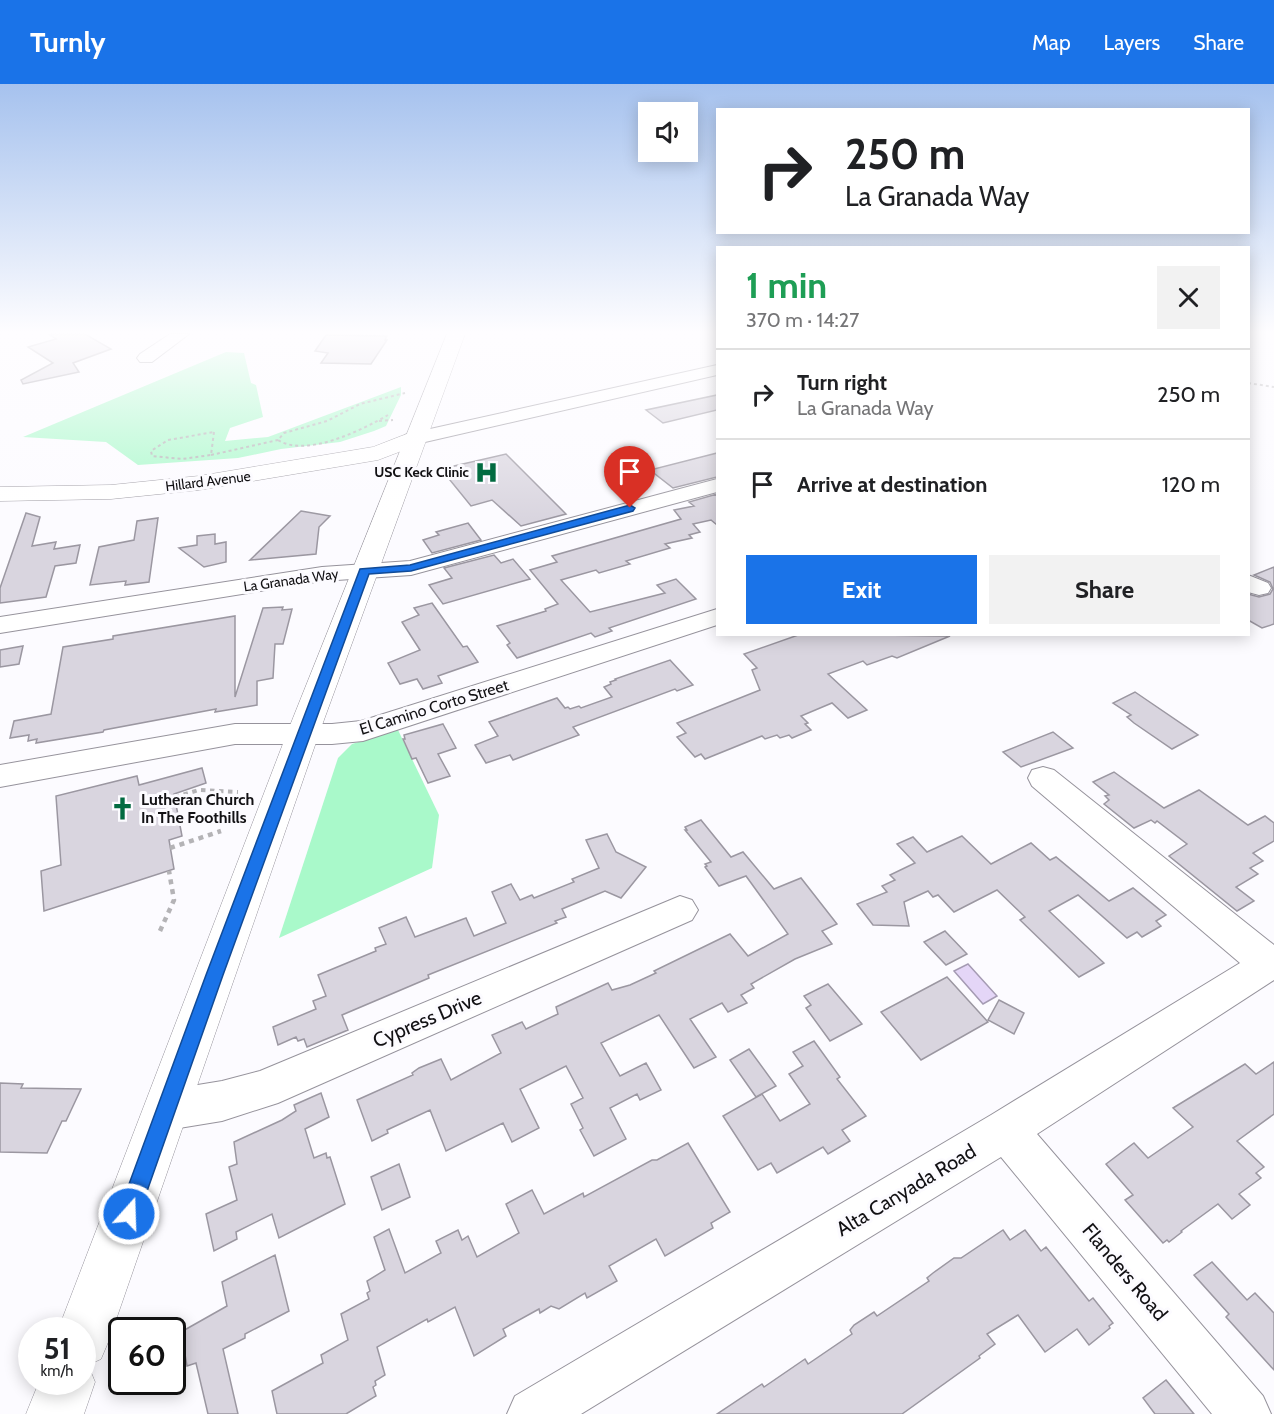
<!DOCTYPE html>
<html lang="en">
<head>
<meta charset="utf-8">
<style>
  :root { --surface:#fff; --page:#f2f2f2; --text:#202124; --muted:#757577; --line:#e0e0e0; --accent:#1a73e8 }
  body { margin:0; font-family:Cabin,sans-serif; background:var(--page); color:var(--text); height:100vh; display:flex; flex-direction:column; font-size:22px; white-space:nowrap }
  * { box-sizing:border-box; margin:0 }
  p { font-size:20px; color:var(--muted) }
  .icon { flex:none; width:33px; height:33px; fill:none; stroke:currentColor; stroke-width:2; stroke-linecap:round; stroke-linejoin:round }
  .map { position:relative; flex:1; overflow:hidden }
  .side { position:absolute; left:716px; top:162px; width:534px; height:390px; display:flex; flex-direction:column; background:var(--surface); border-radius:0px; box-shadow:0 3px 15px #0003 }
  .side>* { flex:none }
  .top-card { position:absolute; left:716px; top:24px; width:534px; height:126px; border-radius:0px; box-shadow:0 3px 15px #0003; background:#fff; color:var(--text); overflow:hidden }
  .fabs { position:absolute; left:638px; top:18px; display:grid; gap:12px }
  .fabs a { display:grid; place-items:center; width:60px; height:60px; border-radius:0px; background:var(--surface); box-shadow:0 3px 15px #0003; font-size:30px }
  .speed { position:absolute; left:18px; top:1233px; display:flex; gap:12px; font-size:30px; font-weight:700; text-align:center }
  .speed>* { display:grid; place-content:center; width:78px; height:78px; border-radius:50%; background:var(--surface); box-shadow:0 3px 15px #0003; line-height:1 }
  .speed small { font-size:15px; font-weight:400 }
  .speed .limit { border:3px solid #111; border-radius:9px; background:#fff; color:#111 }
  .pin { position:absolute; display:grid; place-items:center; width:51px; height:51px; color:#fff; margin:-62px -26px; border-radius:50% 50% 50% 0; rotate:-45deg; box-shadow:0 0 6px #0007 }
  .pin .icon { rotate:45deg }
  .me { position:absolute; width:66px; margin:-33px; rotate:20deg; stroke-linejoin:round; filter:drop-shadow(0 0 4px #0008) }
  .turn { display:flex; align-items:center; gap:21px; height:126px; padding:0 30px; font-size:27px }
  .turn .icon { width:78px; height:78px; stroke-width:2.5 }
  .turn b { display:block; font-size:42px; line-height:51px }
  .round { display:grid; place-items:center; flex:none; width:63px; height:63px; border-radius:0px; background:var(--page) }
  .summary { display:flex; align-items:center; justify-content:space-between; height:102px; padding:0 30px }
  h1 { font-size:36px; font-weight:700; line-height:45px; color:#1e9e55 }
  .button { display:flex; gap:12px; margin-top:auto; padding:12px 30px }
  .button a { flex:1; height:69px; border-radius:0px; background:var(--accent); color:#fff; font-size:24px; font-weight:700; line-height:69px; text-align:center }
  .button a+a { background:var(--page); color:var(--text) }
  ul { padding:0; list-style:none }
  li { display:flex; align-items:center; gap:18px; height:90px; padding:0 30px; border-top:2px solid var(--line) }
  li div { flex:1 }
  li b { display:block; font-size:22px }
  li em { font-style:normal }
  header { display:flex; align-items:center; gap:36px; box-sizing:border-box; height:84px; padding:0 30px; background:var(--accent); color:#fff }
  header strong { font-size:28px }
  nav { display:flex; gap:33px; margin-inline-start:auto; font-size:21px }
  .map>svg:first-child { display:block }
  .green { fill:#a9f9ca }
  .water { fill:#e4d6f7; stroke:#a59bb3; stroke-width:1.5 }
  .building { fill:#d9d5df; stroke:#9b97a1; stroke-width:1.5 }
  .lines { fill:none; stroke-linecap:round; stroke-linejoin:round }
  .minor-casing { stroke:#96939c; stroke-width:2 }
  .major-casing { stroke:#96939c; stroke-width:1 }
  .highway-casing { stroke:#96939c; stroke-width:1 }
  .path-far2 { stroke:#b4b3b6; stroke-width:2; stroke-dasharray:3 3; stroke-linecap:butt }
  .path-far1 { stroke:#b4b3b6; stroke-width:4; stroke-dasharray:4.5 4.5; stroke-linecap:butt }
  .path { stroke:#b4b3b6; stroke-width:4.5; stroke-dasharray:5 5; stroke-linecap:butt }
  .minor { fill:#fff; fill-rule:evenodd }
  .major { fill:#fff; fill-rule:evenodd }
  .highway { fill:#fff; fill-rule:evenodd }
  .route { fill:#1a73e8; stroke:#114b97; stroke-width:1.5 }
  .labels { text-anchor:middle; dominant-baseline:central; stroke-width:6; stroke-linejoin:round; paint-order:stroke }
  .far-poi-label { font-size:14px; font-weight:bold; fill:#121114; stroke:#fcfbff; text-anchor:end }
  .far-street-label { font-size:14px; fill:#121114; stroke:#fcfbff }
  .street-label { font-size:16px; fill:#121114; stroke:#fcfbff }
  .poi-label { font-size:16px; font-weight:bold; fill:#121114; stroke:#fcfbff; text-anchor:start }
  .near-street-label { font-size:20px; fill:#121114; stroke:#fcfbff }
</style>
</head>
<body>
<header>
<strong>Turnly</strong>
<nav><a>Map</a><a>Layers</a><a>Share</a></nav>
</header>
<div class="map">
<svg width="1274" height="1330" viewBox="0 0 1274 1330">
  <rect width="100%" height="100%" fill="#fcfbff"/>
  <g class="green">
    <polygon points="226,268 244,269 251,299 256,301 263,333 230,344 225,357 268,353 401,303 401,311 386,342 374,347 340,358 281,365 238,374 138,381 106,358 23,353"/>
    <polygon points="398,646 439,731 432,784 279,854 338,674 352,660"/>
  </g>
  <polygon class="water" points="968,880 997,912 983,920 954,887"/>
  <g class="building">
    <polygon points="49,250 85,250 111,265 73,279 79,288 23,300 21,296 53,279 28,263 56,255"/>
    <polygon points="326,251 387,252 385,256 387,256 371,280 321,279 328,269 315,267"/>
    <polygon points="717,311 717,326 663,339 646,326"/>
    <polygon points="717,369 717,393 673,404 650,386"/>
    <polygon points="506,370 566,430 521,442 492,416 471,422 441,385"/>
    <polygon points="717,410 717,441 711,436 693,440 700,448 689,451 692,454 665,460 670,464 626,477 630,480 599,489 596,486 561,496 590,528 665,509 657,501 676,495 696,515 609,544 612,547 595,553 591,549 517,574 507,561 510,559 497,542 546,527 545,525 558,520 530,486 557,478 552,472 681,435 674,426 694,422 689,418"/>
    <polygon points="301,427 330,432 319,443 316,470 250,476"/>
    <polygon points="26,429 40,433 32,462 56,458 54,465 80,461 76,479 55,482 46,513 0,519 0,504"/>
    <polygon points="158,434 149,498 125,501 126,497 90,501 99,463 134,456 137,437"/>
    <polygon points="468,439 481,456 432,469 423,456 439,451 436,448"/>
    <polygon points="215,450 215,460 226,458 226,478 204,483 179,464 197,461 197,452"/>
    <polygon points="494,471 501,479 513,475 530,495 443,520 429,501 452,494 444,484"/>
    <polygon points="1274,483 1274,540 1262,544 1248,536 1248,510 1259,513 1270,510 1273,505 1270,498 1254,491"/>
    <polygon points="432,519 463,563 467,562 478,578 438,592 442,599 423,605 417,595 400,600 388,579 420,566 402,538 419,531 414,524"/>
    <polygon points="283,523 282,526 292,525 283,560 275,560 273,594 257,597 257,621 215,628 216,625 104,646 103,648 36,659 37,655 28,657 29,651 10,654 14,637 51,630 63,563 113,555 113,552 235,532 235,613 263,524"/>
    <polygon points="801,550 950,552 897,574 892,572 867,581 863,577 828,590 867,626 848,634 832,619 801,632 808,639 805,640 811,646 792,654 789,651 780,654 777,651 765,655 762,652 705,675 701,670 695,673 677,653 686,649 677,639 760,606 752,586 757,584 744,570"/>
    <polygon points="23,562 19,580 0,583 0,566"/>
    <polygon points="670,576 693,601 677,607 675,605 573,643 579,651 513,676 510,671 486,679 475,661 498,652 489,638 557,614 565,624 568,623 570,625 579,622 581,624 612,613 604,603 611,600 610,598 616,596 615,595"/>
    <polygon points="1135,608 1198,651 1172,665 1134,639 1127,633 1131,631 1113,619"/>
    <polygon points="443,640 456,664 438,670 450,692 428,699 416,674 412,675 403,655 405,655 404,651"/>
    <polygon points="1053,648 1073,664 1021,683 1003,668"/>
    <polygon points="202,684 206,699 174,710 182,752 169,756 174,785 44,827 41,787 61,781 56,712 137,692 139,701"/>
    <polygon points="1114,688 1164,724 1199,706 1248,741 1265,732 1274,739 1274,757 1253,769 1263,777 1250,784 1258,790 1236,803 1254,817 1237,827 1169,772 1187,760 1157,737 1155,739 1151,736 1134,744 1104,720 1109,716 1105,712 1109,711 1093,698"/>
    <polygon points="701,736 731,773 743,768 774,805 801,794 837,840 822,847 832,860 795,875 751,900 754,904 741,911 747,919 728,928 722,919 690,935 716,973 694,984 659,931 601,959 620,992 646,979 661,1006 640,1016 637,1010 610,1024 626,1055 594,1072 580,1046 583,1044 571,1020 583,1014 566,982 520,1005 539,1044 512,1058 503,1039 446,1067 430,1026 387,1046 388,1049 372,1057 357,1016 413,991 412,989 419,984 441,975 451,996 501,969 492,951 522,938 526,945 558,930 556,923 608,899 612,906 630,901 656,889 654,887 730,850 748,872 788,850 746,792 719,802 705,783 707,782 705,780 711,778 685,746 687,746 685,743"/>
    <polygon points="607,750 616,768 646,783 621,814 605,807 562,825 566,833 555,837 557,839 428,891 429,894 342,931 348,946 307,963 304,955 298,957 296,953 278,961 273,943 316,925 313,917 326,912 318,891 376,867 375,864 386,860 379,844 406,833 415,853 466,834 474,852 506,839 492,808 511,800 520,816 532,811 534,814 574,798 572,795 599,784 586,756"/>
    <polygon points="962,752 991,780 1031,759 1050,776 1056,773 1109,817 1133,804 1166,831 1156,837 1161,842 1142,853 1137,848 1127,854 1078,811 1049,827 1104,879 1079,893 1020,836 1025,833 997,806 954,828 938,811 933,813 928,807 904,818 909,842 873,841 857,820 887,808 882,802 895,796 890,791 915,779 897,760 913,753 927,768"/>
    <polygon points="945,847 967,870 946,881 924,858"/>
    <polygon points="947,893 988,938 921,976 881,928"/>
    <polygon points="828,900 862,940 830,957 806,924 811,921 804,912"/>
    <polygon points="999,916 1024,929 1014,950 988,936"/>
    <polygon points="814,957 840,993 837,995 866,1032 842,1046 850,1057 828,1070 823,1063 777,1089 771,1079 758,1086 723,1032 762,1010 780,1037 810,1020 789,990 803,982 793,968"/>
    <polygon points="749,965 776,1002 756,1013 730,976"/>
    <polygon points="1274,978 1274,1030 1237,1057 1264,1083 1256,1089 1261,1094 1239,1110 1250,1121 1232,1135 1218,1120 1181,1147 1182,1148 1169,1158 1167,1156 1163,1159 1125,1116 1133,1111 1106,1080 1134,1059 1148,1074 1193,1043 1173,1024 1245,980 1256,990"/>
    <polygon points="0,999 23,1000 21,1004 81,1005 66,1037 62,1037 47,1069 0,1068"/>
    <polygon points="321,1009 329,1033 305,1045 314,1074 326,1069 327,1074 330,1073 345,1120 279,1154 272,1130 236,1148 237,1155 214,1167 206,1130 237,1116 229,1083 237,1080 234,1058 282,1036 296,1027 294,1021"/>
    <polygon points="688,1059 730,1128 711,1139 713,1144 665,1172 656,1155 609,1182 617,1197 587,1214 585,1209 559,1225 551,1222 540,1229 539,1225 503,1245 506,1252 474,1272 455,1223 428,1238 427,1235 377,1263 385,1291 375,1297 376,1301 373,1303 376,1312 346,1330 277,1330 272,1307 323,1279 321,1271 348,1256 341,1230 369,1215 367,1209 370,1207 367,1197 385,1186 374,1153 389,1145 405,1189 441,1169 436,1157 458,1146 462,1156 468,1152 477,1173 519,1149 506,1120 532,1106 544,1130 583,1109 584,1113 652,1076 657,1076"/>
    <polygon points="399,1080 410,1113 382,1126 371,1093"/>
    <polygon points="1003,1146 1010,1156 1025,1146 1041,1167 1046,1163 1089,1217 1093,1214 1113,1239 1109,1242 1110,1244 1089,1261 1077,1245 1045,1268 1018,1231 987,1250 995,1260 979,1272 980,1274 902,1330 717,1330 762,1300 764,1303 805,1275 808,1280 852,1250 850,1246 854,1241 874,1228 877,1232 929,1197 927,1194 933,1189 954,1174 961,1174"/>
    <polygon points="275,1171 289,1227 245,1250 245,1254 223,1265 238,1330 208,1330 196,1279 187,1282 181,1248 227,1222 222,1198"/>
    <polygon points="1212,1178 1247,1216 1255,1209 1274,1229 1274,1286 1226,1233 1229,1230 1194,1191"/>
    <polygon points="1166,1296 1194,1330 1155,1330 1143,1314"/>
  </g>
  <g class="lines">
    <defs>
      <g id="minor">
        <polygon points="170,250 189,250 152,278 140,278 137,274 140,270"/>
        <polygon points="717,281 717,291 412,361 405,359 402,355 405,351 412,349"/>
        <polygon points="717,395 717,408 411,491 322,497 0,549 0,533 322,483 410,477"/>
        <polygon points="1248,491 1268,499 1271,504 1268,509 1259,511 1248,508"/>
        <polygon points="717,525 717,541 363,657 332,660 235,660 0,703 0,681 235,640 332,640 361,637"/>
        <polygon points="1043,683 1054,686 1274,861 1274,896 1037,1050 1263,1312 1271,1330 1212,1330 1001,1073 581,1330 507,1330 515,1312 991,1031 1240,879 1032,702 1028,694 1032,686"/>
        <polygon points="680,812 692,816 698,826 692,836 278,1019 222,1037 167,1046 152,1040 146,1026 152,1012 167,1006 222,997 260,987"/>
      </g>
      <polygon id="major" points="447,250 465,250 321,644 109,1256 101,1275 88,1281 95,1298 84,1330 26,1330 39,1298 82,1298 82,1246 58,1246 289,644"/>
      <polygon id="highway" points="412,348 420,350 423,355 420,360 378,376 199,406 111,415 0,417 0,403 111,401 199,392 373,363"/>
    </defs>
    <use href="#minor" class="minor-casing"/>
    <use href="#major" class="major-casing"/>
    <use href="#highway" class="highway-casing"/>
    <g class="path-far2">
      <polyline points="1248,299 1274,303"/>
      <path d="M388,331C362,346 306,374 278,356L284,349L327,337L360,320L405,309"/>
      <polyline points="379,337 393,336"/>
      <polygon points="214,348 211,371 182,375 152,372 151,367 168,356"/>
      <polyline points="211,371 278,356"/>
    </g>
    <polyline class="path-far1" points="175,713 199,706 238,708"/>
    <g class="path">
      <polyline points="170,764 221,747"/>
      <polyline points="160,847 174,816 169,787"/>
    </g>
    <use href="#minor" class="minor"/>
    <use href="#major" class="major"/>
    <use href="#highway" class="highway"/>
  </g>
  <linearGradient id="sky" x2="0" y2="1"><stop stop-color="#a6c2ee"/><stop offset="0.57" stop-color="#fefdff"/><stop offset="1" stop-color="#fefdff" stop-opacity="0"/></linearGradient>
  <rect width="1274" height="436" fill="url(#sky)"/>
  <polygon class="route" points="630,421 635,424 633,427 411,487 369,490 223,891 139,1130 136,1138 129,1141 121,1138 118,1130 206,891 360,485 410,481"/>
  <defs>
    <symbol id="hospital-bare" viewBox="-9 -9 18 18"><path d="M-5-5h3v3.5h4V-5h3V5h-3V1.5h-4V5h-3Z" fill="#026b41" stroke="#fcfbff" stroke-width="2.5" paint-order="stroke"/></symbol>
    <symbol id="church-bare" viewBox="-9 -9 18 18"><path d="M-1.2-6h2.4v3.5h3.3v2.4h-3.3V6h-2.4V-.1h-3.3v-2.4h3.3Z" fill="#026b41" stroke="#fcfbff" stroke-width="2.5" paint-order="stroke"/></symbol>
  </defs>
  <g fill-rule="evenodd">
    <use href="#hospital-bare" x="470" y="372" width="33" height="33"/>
    <use href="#church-bare" x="106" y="708" width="33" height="33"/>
  </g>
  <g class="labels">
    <g class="far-poi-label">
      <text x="469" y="388">USC Keck Clinic</text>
    </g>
    <g class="far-street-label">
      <text transform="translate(208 397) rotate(-7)">Hillard Avenue</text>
      <text transform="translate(291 496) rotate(-8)">La Granada Way</text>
    </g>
    <g class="street-label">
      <text transform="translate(434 623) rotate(-17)">El Camino Corto Street</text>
    </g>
    <g class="poi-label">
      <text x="141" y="715">Lutheran Church<tspan x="141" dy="18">In The Foothills</tspan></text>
    </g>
    <g class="near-street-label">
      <text transform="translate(427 935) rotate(-23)">Cypress Drive</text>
      <text transform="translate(906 1106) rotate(-31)">Alta Canyada Road</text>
      <text transform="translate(1125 1188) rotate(50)">Flanders Road</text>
    </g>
  </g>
</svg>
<div class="fabs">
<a><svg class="icon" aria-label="sound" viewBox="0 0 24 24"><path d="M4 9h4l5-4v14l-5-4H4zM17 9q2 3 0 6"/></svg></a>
</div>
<div class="speed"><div>51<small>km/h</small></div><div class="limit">60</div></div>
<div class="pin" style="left:630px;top:424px;background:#d93025"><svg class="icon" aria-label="arrive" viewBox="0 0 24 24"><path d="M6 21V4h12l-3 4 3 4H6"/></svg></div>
<svg class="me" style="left:129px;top:1130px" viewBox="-20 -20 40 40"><circle r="17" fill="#1a73e8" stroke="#fff" stroke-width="3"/><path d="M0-11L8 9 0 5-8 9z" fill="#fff"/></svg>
<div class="top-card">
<div class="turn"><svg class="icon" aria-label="right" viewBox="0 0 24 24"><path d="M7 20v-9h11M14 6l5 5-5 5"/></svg><div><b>250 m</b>La Granada Way</div></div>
</div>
<section class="side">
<div class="summary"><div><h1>1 min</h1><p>370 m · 14:27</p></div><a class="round"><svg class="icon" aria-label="close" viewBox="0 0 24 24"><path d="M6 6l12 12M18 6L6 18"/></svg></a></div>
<ul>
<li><svg class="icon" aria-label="right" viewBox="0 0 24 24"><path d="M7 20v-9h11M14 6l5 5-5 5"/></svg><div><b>Turn right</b><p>La Granada Way</p></div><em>250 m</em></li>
<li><svg class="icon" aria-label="arrive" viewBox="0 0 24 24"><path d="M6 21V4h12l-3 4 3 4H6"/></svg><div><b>Arrive at destination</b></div><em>120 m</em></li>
</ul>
<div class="button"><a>Exit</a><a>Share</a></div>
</section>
</div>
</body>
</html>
